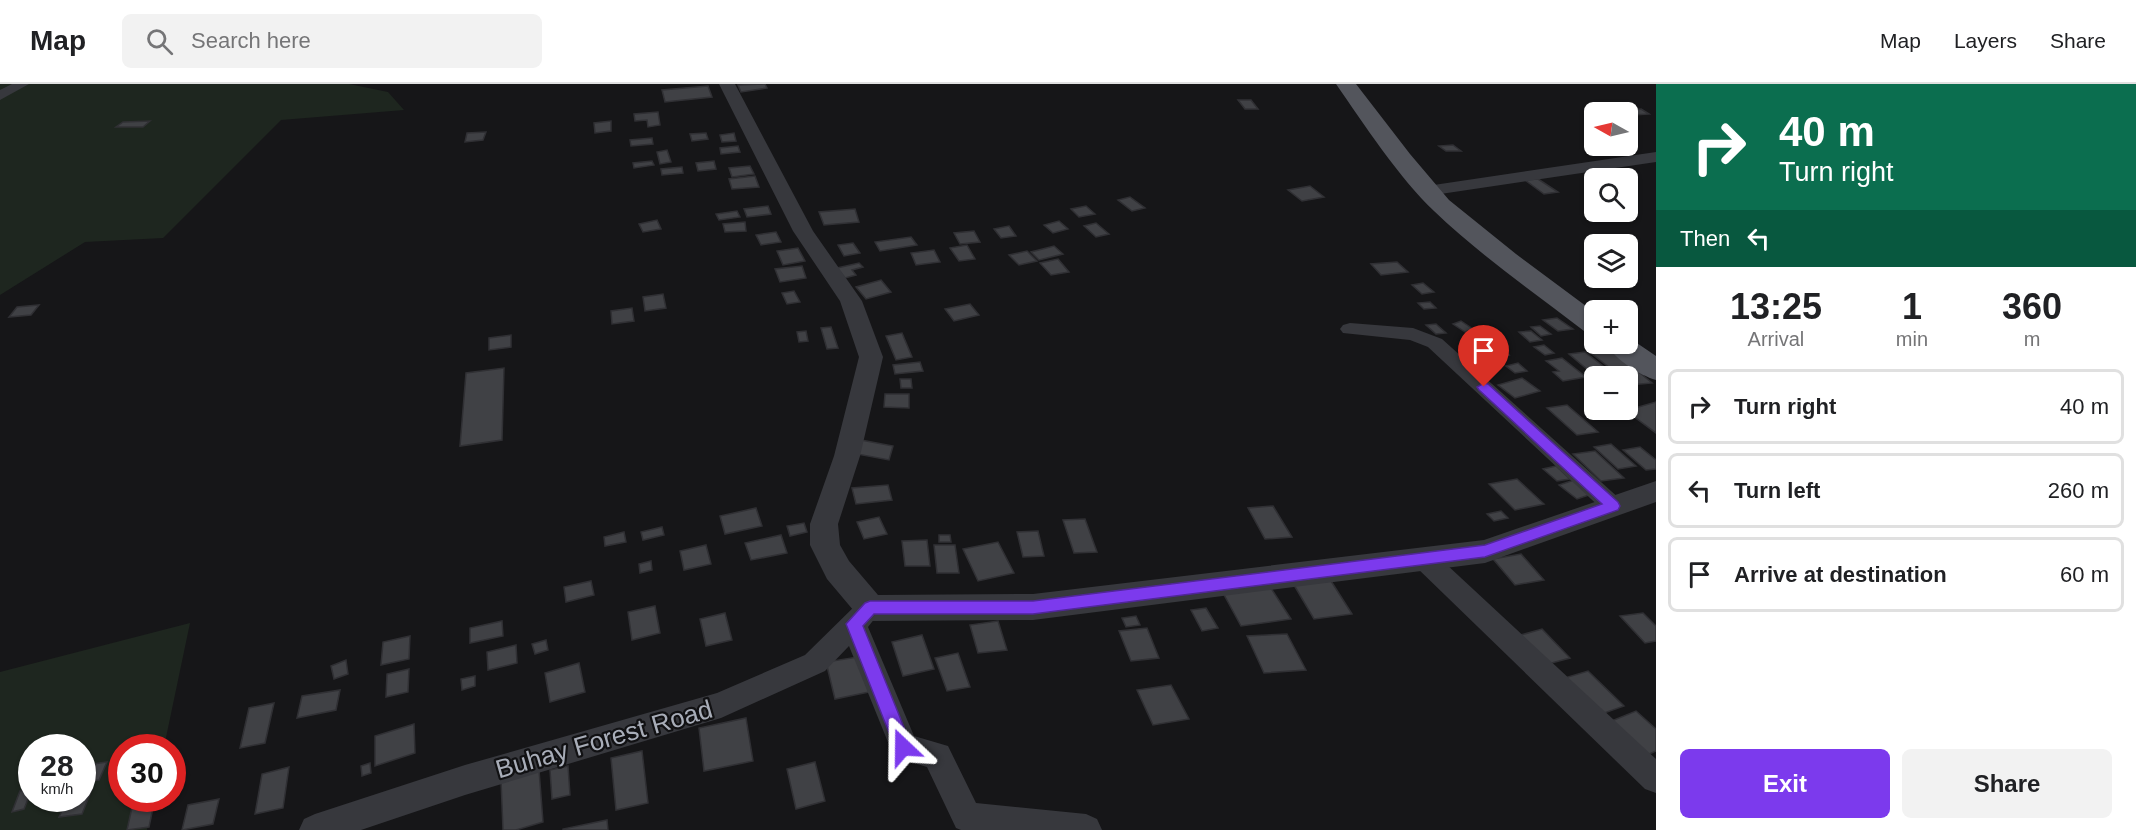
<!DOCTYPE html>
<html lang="en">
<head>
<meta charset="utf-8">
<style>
  :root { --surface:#fff; --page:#f2f2f2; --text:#202124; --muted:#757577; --line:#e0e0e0; --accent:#7c3aed }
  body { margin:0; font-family:Helvetica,sans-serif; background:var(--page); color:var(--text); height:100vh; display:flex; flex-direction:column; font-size:22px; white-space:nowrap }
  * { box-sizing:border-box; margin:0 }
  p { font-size:20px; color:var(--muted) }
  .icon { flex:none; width:33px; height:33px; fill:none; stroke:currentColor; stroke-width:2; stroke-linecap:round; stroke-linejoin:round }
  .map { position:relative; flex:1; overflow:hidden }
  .sheet { display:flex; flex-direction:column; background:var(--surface); width:480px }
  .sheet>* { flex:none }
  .top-card { background:#0b6e4f; color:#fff; overflow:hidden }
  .needle { width:39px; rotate:278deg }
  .buttons { position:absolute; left:1584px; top:18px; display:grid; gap:12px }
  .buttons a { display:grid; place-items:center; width:54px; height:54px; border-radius:9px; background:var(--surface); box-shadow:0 2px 4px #0004; font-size:30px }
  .speed { position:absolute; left:18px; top:650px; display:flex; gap:12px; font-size:30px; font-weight:700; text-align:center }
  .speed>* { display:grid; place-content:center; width:78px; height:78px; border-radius:50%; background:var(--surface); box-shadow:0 2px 4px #0004; line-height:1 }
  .speed small { font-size:15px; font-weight:400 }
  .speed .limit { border:9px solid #d22; background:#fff; color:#111 }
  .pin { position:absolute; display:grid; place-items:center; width:51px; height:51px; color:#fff; margin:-62px -26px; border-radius:50% 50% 50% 0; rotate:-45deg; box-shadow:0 0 6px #0007 }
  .pin .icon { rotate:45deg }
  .me { position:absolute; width:66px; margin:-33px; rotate:337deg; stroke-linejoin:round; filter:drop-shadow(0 0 4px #0008) }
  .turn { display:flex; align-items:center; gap:21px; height:126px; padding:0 24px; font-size:27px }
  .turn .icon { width:78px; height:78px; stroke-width:2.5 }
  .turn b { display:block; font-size:42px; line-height:51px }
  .then { display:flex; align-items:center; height:57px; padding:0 24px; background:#0003; gap:12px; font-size:22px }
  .eta { display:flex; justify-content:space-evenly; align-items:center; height:102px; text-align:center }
  .eta b { font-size:36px; font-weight:800; line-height:42px }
  .cta { display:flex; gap:12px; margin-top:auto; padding:12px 24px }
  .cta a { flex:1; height:69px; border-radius:9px; background:var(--accent); color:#fff; font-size:24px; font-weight:800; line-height:69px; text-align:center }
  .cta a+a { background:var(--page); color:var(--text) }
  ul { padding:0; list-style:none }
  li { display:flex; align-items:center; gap:18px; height:75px; margin:0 12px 9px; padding:0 12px; border:3px solid var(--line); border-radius:9px }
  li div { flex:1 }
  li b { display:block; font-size:22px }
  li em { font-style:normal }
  header { display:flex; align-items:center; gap:36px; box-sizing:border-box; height:84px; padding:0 30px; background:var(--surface); border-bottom:2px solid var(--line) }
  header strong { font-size:28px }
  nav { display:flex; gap:33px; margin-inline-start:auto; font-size:21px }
  .search { width:420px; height:54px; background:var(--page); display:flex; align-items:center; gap:15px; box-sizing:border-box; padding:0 21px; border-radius:9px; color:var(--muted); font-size:22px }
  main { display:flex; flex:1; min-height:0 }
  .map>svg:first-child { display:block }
  .green { fill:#1e261f; fill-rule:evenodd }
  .building { fill:#404145; stroke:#303034; stroke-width:1.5 }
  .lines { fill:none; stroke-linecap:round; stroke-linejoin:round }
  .minor { fill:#37383d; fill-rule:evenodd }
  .tertiary { fill:#37383d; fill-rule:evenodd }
  .primary { fill:#53555c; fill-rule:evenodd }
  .route { fill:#7c3aed; stroke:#51269a; stroke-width:1.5 }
  .labels { text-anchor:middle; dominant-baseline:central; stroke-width:4.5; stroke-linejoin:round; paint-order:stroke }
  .near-street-label { font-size:26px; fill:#a8adb8; stroke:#111113 }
</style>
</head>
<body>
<header>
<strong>Map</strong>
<div class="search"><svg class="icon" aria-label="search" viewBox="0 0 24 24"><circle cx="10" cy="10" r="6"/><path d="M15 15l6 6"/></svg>Search here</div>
<nav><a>Map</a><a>Layers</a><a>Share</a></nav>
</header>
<main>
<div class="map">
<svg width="1656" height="746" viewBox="0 0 1656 746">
  <rect width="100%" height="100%" fill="#161618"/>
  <g class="green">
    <polygon points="0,0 349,0 388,8 404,26 281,36 163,154 85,158 0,211"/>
    <path d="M190,539L164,663H122V714H153L147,746H0V588ZM32,663H82V714H32Z"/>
  </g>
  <g class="building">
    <polygon points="765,0 767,4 741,8 738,1"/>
    <polygon points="708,2 712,13 665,18 662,6"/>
    <polygon points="1238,16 1251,16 1258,25 1245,25"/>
    <polygon points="1641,25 1649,30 1634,31 1626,27"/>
    <polygon points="658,28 660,41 648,43 647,36 635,37 634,30"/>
    <polygon points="150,37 143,43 116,43 123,38"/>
    <polygon points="611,37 611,47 595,49 594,39"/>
    <polygon points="486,48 483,56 465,58 467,49"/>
    <polygon points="706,49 708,55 692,57 690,50"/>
    <polygon points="734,49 736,57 722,58 720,51"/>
    <polygon points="652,54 653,60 631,62 630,56"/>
    <polygon points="1453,61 1461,67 1446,67 1439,62"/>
    <polygon points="738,62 740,68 721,70 720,64"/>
    <polygon points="667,66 671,78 660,80 657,68"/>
    <polygon points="652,77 654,81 634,84 633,79"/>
    <polygon points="714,77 716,85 698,87 696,79"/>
    <polygon points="750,82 754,90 732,93 729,84"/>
    <polygon points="682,83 683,89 662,91 661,85"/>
    <polygon points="755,92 759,103 732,105 729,95"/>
    <polygon points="1538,95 1558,108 1544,110 1525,96"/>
    <polygon points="1310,102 1324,113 1302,117 1288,106"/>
    <polygon points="1130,113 1145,124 1132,127 1118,116"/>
    <polygon points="768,122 771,130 747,133 744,125"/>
    <polygon points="1086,122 1095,130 1079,133 1071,125"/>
    <polygon points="855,125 859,138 824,141 819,128"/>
    <polygon points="737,127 740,133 719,136 716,130"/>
    <polygon points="657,136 661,145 643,148 639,140"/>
    <polygon points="1059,137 1068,145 1053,149 1044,141"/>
    <polygon points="745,138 746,147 725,148 723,140"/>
    <polygon points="1096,139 1109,150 1096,153 1084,142"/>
    <polygon points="1009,142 1016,152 1001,154 994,145"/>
    <polygon points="974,147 980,158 960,160 954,149"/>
    <polygon points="776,148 781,158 761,161 756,151"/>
    <polygon points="911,153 917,161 880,167 875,158"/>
    <polygon points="853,159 860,169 844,172 838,161"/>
    <polygon points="967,161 975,175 959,177 950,164"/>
    <polygon points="1054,162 1063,170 1039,176 1031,168"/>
    <polygon points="798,164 805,177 783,181 777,167"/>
    <polygon points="934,166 940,178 916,181 911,169"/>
    <polygon points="1027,167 1037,177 1019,181 1009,171"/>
    <polygon points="1058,175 1069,188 1051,191 1040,179"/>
    <polygon points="1397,178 1408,188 1381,191 1371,180"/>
    <polygon points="859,179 863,183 852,186 856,191 845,194 837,184"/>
    <polygon points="802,182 806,194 780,198 775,185"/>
    <polygon points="881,196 891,208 866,215 856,203"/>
    <polygon points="1423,199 1434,208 1422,210 1412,201"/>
    <polygon points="794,207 800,218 787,220 782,209"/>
    <polygon points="663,210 666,224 645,227 643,213"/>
    <polygon points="1430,218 1436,224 1424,225 1418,219"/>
    <polygon points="970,220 979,231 954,237 945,225"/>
    <polygon points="39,221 31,231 9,233 17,223"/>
    <polygon points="632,224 634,237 612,240 611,227"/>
    <polygon points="1557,234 1573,245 1558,247 1543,236"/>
    <polygon points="1461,237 1473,245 1465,248 1453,240"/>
    <polygon points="1436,240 1446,249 1436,250 1426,241"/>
    <polygon points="1540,242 1551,250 1541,252 1531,243"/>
    <polygon points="831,243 838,264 827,265 821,244"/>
    <polygon points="806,247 808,257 799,258 797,248"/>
    <polygon points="1531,247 1542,256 1530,258 1519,248"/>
    <polygon points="902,249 912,273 896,276 886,252"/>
    <polygon points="511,251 511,263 489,266 489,254"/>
    <polygon points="1492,257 1509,271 1489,274 1473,261"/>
    <polygon points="1544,261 1554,269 1545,271 1534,263"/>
    <polygon points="1612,266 1652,299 1630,301 1628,299 1628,292 1620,292 1591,269"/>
    <polygon points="1585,268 1612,289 1595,292 1569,270"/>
    <polygon points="1562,274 1586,293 1563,297 1553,288 1559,287 1546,277"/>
    <polygon points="920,278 923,287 895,290 893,281"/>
    <polygon points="1518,279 1527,287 1515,289 1506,282"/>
    <polygon points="504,284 502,356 460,362 466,289"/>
    <polygon points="1522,294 1540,307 1515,314 1498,301"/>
    <polygon points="900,295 911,295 912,304 901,304"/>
    <polygon points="885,310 909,310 909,324 884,323"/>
    <polygon points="1656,318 1656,349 1625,326 1628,326"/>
    <polygon points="1567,321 1598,348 1577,351 1547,324"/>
    <polygon points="861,356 893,362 889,376 857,370"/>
    <polygon points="1611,360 1636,382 1618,385 1594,363"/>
    <polygon points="1640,363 1656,376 1656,385 1646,386 1623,366"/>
    <polygon points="1595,367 1624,394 1601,397 1573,370"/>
    <polygon points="1556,382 1570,395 1557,397 1543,385"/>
    <polygon points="1583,393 1601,407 1577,415 1559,401"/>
    <polygon points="1517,395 1544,420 1515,426 1489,400"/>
    <polygon points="888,401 892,416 856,420 852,404"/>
    <polygon points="1273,422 1292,453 1265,455 1248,424"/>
    <polygon points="756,424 762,442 725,450 720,432"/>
    <polygon points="1501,427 1508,434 1494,437 1487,430"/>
    <polygon points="879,433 887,450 864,455 857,438"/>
    <polygon points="1085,435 1097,468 1074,469 1063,436"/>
    <polygon points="804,439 807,448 790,452 787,442"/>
    <polygon points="662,443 664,451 643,456 641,448"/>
    <polygon points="1038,447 1044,472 1023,473 1017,448"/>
    <polygon points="624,448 626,458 605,462 604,453"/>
    <polygon points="781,451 787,469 751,476 745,459"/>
    <polygon points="939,451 950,451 951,458 939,458"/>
    <polygon points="927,456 930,482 905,482 902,457"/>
    <polygon points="998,458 1014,489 978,497 963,465"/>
    <polygon points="706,461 711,480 684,486 680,467"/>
    <polygon points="934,461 955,461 959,489 937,489"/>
    <polygon points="1521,470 1544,496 1515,501 1493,475"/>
    <polygon points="651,477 652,486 640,489 639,480"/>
    <polygon points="591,497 594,511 566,518 564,503"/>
    <polygon points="1331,497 1352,530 1314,535 1294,501"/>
    <polygon points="1269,501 1291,535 1241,542 1222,507"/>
    <polygon points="655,522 660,549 632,556 628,528"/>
    <polygon points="1206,524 1218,544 1202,547 1191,526"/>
    <polygon points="725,529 732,556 706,562 700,535"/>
    <polygon points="1643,529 1656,542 1656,557 1645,559 1620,532"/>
    <polygon points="1136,532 1140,541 1126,543 1122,534"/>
    <polygon points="502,537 503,552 470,559 470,544"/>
    <polygon points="998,537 1007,566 978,569 970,541"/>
    <polygon points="1147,544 1159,574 1131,577 1119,547"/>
    <polygon points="1542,545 1570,574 1548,580 1521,551"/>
    <polygon points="1287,550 1306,586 1264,589 1247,552"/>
    <polygon points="922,551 934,585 903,592 892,558"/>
    <polygon points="410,552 409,575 381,581 383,558"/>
    <polygon points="546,556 548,566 535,570 532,560"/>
    <polygon points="516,561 517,579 488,586 487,568"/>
    <polygon points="958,569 970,603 947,607 935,574"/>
    <polygon points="864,572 874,607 835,615 826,578"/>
    <polygon points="346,576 348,590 334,595 331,582"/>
    <polygon points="579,579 585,608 550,618 545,589"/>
    <polygon points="409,585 408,608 386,613 387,590"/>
    <polygon points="1588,587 1624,622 1596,632 1561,595"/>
    <polygon points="475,592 475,602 462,606 461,595"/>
    <polygon points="1171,601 1189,635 1153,641 1137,606"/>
    <polygon points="340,606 336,626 297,634 302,612"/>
    <polygon points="274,619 265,659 240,664 249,624"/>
    <polygon points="1636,627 1656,645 1656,667 1645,672 1609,638"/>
    <polygon points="746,634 753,677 704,687 699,644"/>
    <polygon points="414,640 415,669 375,682 375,652"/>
    <polygon points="642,667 648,719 616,726 611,674"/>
    <polygon points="107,678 99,696 82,698 82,687 86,681"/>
    <polygon points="815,678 825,717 796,725 787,685"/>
    <polygon points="370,679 371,689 362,692 361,682"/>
    <polygon points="568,682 570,711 552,715 550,686"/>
    <polygon points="289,683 283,724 255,730 262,690"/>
    <polygon points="539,686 543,738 516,746 503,746 501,696"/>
    <polygon points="32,705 24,725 12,728 20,707"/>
    <polygon points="92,705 82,730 59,733 68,714 82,714 82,707"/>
    <polygon points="155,714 149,743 127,746 133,719"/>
    <polygon points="219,715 213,740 182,746 188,721"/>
    <polygon points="607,736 608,746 563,746 563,745"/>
  </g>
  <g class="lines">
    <g class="minor">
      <polygon points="12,0 29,0 0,16 0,6"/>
      <polygon points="1656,68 1656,78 1427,112 1419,107 1427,102"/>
      <polygon points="1350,239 1413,244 1442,255 1621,416 1625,422 1621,428 1613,431 1605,428 1428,263 1410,256 1343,249 1340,245 1343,241"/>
      <polygon points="1423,464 1432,467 1656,675 1656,709 1645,705 1414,481 1411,474 1414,467"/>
      <polygon points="870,513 879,516 883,524 868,543 914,652 948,662 976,719 1086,730 1097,735 1102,746 961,746 956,744 927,683 894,673 849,562 825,587 721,634 465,711 361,746 299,746 304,735 315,730 465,681 717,609 805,571 861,516"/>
    </g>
    <polygon class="tertiary" points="719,0 735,0 813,147 862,217 883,273 860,372 838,440 840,461 849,477 878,511 1033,510 1484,456 1656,397 1656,418 1485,479 1033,536 870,537 859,533 827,495 810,461 810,440 834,372 859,273 840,217 793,147"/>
    <g class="primary">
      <path d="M1336,0H1356L1410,70L1449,116L1516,170L1594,228V249L1584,247C1533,208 1480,171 1434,127C1400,95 1363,39 1336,0Z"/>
      <path d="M1628,253L1656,272V296C1639,291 1615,275 1606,260H1628Z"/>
    </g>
  </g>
  <polygon class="route" points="1484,299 1488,300 1618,418 1620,422 1618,426 1485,473 1033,530 874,530 863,542 912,663 910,669 903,671 897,669 846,540 865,519 870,517 1033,517 1485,461 1602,420 1479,306 1477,303"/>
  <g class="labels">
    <g class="near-street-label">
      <text transform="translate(604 655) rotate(-16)">Buhay Forest Road</text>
    </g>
  </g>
</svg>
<div class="buttons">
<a><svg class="needle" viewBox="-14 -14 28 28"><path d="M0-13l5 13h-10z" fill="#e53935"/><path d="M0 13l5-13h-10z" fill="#757577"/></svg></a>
<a><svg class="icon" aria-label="search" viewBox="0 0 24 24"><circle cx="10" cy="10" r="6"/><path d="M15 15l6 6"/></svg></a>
<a><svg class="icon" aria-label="layers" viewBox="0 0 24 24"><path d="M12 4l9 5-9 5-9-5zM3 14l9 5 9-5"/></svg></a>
<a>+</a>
<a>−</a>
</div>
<div class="speed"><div>28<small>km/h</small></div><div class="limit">30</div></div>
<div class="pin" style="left:1484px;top:303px;background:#d93025"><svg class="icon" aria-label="arrive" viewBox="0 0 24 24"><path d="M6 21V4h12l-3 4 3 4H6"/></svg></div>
<svg class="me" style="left:903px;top:663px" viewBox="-20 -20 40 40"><path d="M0-17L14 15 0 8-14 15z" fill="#7c3aed" stroke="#fff" stroke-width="4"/></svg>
</div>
<section class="sheet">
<div class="top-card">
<div class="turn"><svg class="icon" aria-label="right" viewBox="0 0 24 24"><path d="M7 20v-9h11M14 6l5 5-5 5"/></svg><div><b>40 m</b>Turn right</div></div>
<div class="then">Then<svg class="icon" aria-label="left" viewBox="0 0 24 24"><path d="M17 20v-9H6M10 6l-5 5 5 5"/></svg></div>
</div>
<div class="eta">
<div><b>13:25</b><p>Arrival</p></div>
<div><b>1</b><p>min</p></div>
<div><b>360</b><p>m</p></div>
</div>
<ul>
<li><svg class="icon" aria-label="right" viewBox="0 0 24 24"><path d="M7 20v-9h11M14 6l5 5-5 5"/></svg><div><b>Turn right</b></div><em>40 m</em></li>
<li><svg class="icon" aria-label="left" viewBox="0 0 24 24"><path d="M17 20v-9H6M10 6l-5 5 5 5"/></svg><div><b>Turn left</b></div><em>260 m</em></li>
<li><svg class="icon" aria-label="arrive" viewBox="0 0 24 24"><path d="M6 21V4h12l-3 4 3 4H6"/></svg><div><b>Arrive at destination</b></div><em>60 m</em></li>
</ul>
<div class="cta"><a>Exit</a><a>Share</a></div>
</section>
</main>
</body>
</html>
